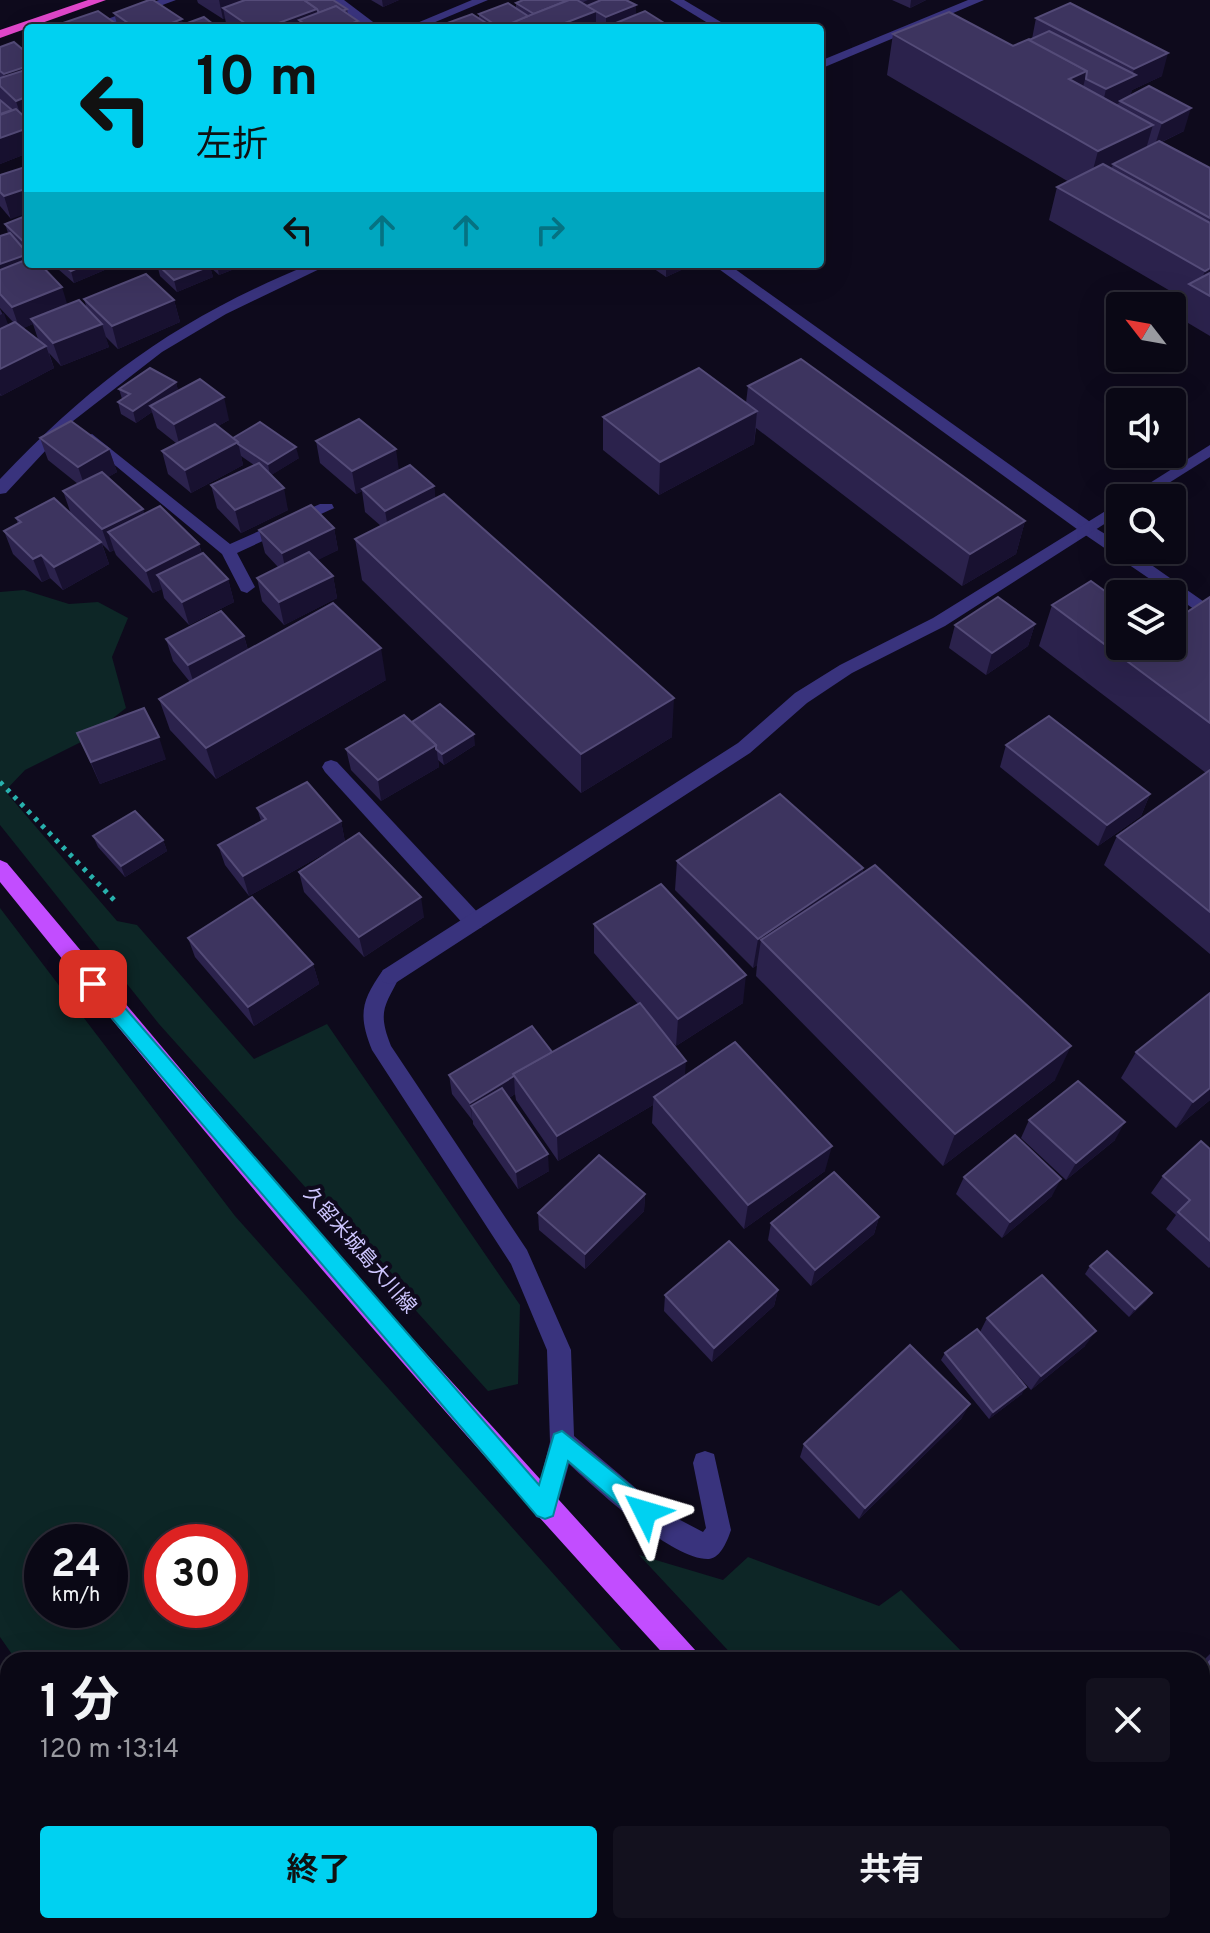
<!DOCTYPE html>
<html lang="ja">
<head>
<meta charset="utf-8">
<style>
  :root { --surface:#0a0815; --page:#13111e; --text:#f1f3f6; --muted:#999aa0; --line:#2a2934; --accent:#00d1f1 }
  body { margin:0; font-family:Overpass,"Noto Sans JP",sans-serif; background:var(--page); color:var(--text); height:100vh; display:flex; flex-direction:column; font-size:30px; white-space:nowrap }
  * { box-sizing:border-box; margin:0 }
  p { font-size:26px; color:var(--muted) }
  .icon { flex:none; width:44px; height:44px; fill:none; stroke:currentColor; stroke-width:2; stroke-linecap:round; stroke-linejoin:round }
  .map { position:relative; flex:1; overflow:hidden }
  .sheet { position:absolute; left:0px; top:1652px; width:1210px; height:282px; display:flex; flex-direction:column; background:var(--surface); border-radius:24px 24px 0 0; box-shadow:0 8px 32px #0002,0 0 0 2px var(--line) }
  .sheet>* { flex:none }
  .hud { position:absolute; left:24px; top:24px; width:800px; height:244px; border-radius:8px; box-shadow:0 8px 32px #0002,0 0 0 2px var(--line); background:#00d1f1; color:#111; overflow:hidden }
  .needle { width:52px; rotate:301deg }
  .buttons { position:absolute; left:1106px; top:292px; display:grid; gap:16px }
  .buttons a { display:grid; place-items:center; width:80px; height:80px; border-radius:8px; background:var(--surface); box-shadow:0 8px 32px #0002,0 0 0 2px var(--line); font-size:40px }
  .speed { position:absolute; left:24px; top:1524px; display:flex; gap:16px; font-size:40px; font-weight:700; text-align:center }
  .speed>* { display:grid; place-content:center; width:104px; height:104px; border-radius:50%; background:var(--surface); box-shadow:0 8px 32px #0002,0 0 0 2px var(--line); line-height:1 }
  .speed small { font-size:20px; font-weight:400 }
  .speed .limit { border:12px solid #d22; background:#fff; color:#111 }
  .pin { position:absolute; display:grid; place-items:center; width:68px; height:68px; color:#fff; margin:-34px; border-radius:16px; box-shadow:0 4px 12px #0006 }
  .me { position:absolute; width:88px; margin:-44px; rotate:310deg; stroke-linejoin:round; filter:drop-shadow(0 0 6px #0008) }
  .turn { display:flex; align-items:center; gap:28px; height:168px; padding:0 40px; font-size:36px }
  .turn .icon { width:104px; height:104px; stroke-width:2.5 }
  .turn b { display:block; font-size:56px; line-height:68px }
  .lanes { display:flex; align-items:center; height:76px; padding:0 40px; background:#0003; justify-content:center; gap:40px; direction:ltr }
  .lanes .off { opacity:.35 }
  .round { display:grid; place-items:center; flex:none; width:84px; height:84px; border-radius:8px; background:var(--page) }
  .overview { display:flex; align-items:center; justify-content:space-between; height:136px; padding:0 40px }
  h1 { font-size:48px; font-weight:700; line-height:60px }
  .primary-button { display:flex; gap:16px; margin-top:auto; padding:16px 40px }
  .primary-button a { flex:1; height:92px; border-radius:8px; background:var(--accent); color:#111; font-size:32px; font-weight:700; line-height:92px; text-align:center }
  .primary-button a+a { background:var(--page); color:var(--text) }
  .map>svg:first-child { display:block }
  .green { fill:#0d2626; fill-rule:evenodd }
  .water { fill:#071739 }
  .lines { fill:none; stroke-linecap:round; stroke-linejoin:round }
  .path { stroke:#28b1ad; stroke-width:5; stroke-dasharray:4 6; stroke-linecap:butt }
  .service { fill:#39337d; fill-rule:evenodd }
  .minor { fill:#39337d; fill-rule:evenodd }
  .tertiary { fill:#39337d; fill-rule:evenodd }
  .primary { fill:#c24dff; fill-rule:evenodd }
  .trunk { fill:#e047ca; fill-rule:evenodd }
  .wall { fill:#2b224c; fill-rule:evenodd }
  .shaded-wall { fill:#181130 }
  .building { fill:#3d345f; stroke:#544b78; stroke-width:2 }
  .route { fill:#00d1f1; stroke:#00889d; stroke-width:2 }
  .labels { text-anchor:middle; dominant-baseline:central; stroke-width:8; stroke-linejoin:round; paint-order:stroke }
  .street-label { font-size:20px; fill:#cec6ff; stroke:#0e0a1c }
</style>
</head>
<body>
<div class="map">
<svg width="1210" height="1933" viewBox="0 0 1210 1933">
  <rect width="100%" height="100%" fill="#0e0a1c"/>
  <g class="green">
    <polygon points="24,590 69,604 98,602 128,618 112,657 126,708 85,740 25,770 5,791 117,921 137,925 254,1059 327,1024 520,1305 518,1384 488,1391 159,1024 0,825 0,592"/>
    <path d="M0,908L235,1216L630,1660H16L0,1637ZM110,1542V1610H42V1542ZM162,1542H230V1610H162Z"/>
    <polygon points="639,1555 723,1580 748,1557 879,1606 901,1590 970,1660 737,1660"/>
    <polygon points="205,1926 866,1926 873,1933 209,1933"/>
    <polygon points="987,1926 1182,1926 1186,1933 994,1933"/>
  </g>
  <polygon class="water" points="0,1723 8,1735 8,1926 129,1926 133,1933 0,1933"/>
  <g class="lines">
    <polyline class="path" points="0,782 116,902"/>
    <g class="service">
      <polygon points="1087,523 1120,543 1120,550 1130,550 1210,606 1210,620 1081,532 1081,524"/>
      <polygon points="331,760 337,762 481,916 484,922 481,928 467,928 325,772 322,767 325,762"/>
    </g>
    <g class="minor">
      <polygon points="159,0 176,0 100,28 83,28"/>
      <polygon points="330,0 344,0 381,28 367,28"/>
      <polygon points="472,0 488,0 421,28 405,28"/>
      <polygon points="670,0 684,0 731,28 716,28"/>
      <polygon points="968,0 984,0 820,69 820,61"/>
      <polygon points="28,45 28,53 0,63 0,55"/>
      <path d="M311,264H330L226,314L162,352L73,421L6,493L0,494V479C96,378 180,317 311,264Z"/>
      <polygon points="712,264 728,264 1093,524 1093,532 1081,532"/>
      <polygon points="92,434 230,544 320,504 332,504 334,508 237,553 255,587 247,593 241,591 222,554 87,442 87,436"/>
      <path d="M390,968L397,970L400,976C385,1006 377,1011 391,1046L527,1250L571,1350L574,1436L663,1511L703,1532L706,1528L693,1463L696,1454L705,1451L714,1454L731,1530C728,1539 721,1558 709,1559C673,1561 595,1488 569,1464L554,1517L545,1520L536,1517L533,1508L550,1442L547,1350L511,1264L372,1050C358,1015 361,1001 383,970Z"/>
    </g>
    <g class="tertiary">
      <polygon points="1210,445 1210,457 1145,498 1126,498"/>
      <polygon points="1120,502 1120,514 945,626 852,673 807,703 750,753 397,982 390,984 383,982 380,976 383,970 738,743 795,693 840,665 933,618"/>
    </g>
    <g class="primary">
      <path d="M0,860L7,863L344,1263L696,1651L700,1660H669C437,1408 215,1149 0,882Z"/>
      <polygon points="922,1926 954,1926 957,1933 925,1933"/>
    </g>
    <polygon class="trunk" points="88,0 106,0 0,38 0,30"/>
  </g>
  <g class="wall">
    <polygon points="197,0 333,0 347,9 348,14 359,28 227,28 225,18 223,19 198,3"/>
    <polygon points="371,0 399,0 383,7"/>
    <polygon points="523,0 626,0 636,15 667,28 616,28 616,25 606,28 596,22 596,28 440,28 439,26 479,18 479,14 516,8 516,3"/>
    <polygon points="892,0 926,0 910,8"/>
    <polygon points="114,13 183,25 218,28 54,28 54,26 117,24"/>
    <polygon points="1036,18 1162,76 1132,90 1130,95 1184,131 1162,142 1210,168 1210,336 1178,317 1184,299 1049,220 1057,187 1069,182 887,75 893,34 1013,46 1032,39"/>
    <polygon points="0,47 28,54 28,153 0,164"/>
    <polygon points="0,175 11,219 0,206"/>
    <path d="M28,215V264H105L107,269L74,283L58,269L57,265L45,269L67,305L87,309L84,299L174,300L180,322L118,349L105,336L109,347L61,366L49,353L54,368L1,396L0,395V309L8,325L13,322L0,308V236L8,233L5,224ZM33,324L38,339L23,328Z"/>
    <polygon points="154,264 247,264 219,275 210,267 213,277 177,292 160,276 158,268"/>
    <polygon points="647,264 694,264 666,277"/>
    <polygon points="176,382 178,391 229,420 218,426 233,438 299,458 271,475 288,510 241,533 217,508 211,485 254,465 241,456 243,465 191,493 168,474 162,451 176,443 157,428 152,412 136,423 121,414 118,402 122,399 119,389"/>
    <polygon points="748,386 1025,521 1016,554 962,586 756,428 754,444 659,495 603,450 603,417 746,403"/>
    <polygon points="40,438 109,449 117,472 108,477 143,509 144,514 199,544 202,554 228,579 234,602 189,625 164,598 162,589 153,593 116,555 114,550 110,552 102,544 109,564 63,590 50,578 42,582 13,554 4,531 18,524 16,518 71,514 63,491 78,484 48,460"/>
    <polygon points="316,441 398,471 434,486 435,499 672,737 581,793 362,580 355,539 381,526 365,512 362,491 356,494 320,463"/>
    <polygon points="334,528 338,550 317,560 333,576 337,598 284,625 262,601 257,578 278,567 265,553 259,530"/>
    <polygon points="1210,597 1210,954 1104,865 1117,836 1206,773 1039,646 1052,605 1172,646"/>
    <polygon points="1035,624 1028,646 986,675 949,648 955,625"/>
    <polygon points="244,636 248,650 386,680 216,779 170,730 159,699 190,682 173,661 166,639"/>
    <polygon points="412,722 475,745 444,765 438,760 439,767 381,801 351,770 346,749"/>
    <polygon points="77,733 166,759 100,784"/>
    <polygon points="1006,745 1150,794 1141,816 1098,846 1000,767"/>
    <polygon points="257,808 341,821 345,842 249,896 225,865 218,845 261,821"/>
    <polygon points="93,836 163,840 167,851 125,877 98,847"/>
    <polygon points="677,861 863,868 862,874 1055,1080 943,1166 756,976 757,965 753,968 675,890"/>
    <polygon points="299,872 424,917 364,957 304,892"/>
    <polygon points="594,924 743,1003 676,1046 664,1033 685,1076 825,1171 744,1229 652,1123 653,1105 558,1161 516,1100 515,1094 509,1098 549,1171 518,1189 473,1124 473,1121 452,1094 449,1075 552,1052 638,1004 594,953"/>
    <polygon points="188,938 313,964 319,984 254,1026 195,957"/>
    <polygon points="1136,1052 1210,1100 1176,1128 1121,1078"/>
    <polygon points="1029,1120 1115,1140 1066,1180 1021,1138"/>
    <polygon points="1210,1149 1210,1267 1209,1268 1166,1229 1176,1215 1151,1193 1163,1176"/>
    <polygon points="964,1177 1052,1196 1002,1238 956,1194"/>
    <polygon points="645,1194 644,1211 585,1269 539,1230 538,1213"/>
    <polygon points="879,1217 874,1234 811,1286 768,1240 771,1223"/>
    <polygon points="1090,1266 1152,1293 1146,1301 1129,1317 1085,1274"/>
    <polygon points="778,1290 774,1306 712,1362 664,1311 665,1295"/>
    <polygon points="987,1318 1085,1346 1031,1390 1002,1358 1022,1394 989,1419 941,1360 945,1353 980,1332"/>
    <polygon points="962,1418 859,1519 800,1457 804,1444"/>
    <polygon points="1210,1654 1210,1799 1202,1808 1202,1662"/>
  </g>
  <g class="shaded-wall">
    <polygon points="219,0 268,0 223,8 225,18 223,19"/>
    <polygon points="382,0 399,0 383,7"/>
    <polygon points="588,0 600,0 593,9 581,3"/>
    <polygon points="911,0 926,0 910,8"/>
    <polygon points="636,5 636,17 616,23 616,25 606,28 606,17"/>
    <polygon points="317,9 320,28 299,20 300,28 265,28"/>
    <polygon points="596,11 596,28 552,28"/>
    <polygon points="182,19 184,28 159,28"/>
    <polygon points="358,21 359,28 340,28"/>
    <polygon points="1168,53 1162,76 1132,90 1130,98 1120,101 1119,103 1101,112 1106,89 1132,77 1134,69"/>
    <polygon points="28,66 28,91 11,97 4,74"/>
    <polygon points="1087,71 1077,112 1069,79"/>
    <polygon points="28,96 28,121 23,123 16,101"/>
    <polygon points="1191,108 1184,131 1155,145 1162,123"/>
    <polygon points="1153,125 1141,166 1113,164 1107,182 1087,192 1098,151"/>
    <polygon points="28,128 28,153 0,164 0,138"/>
    <polygon points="28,188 28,213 11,219 4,196"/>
    <polygon points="28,254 28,264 0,289 0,264"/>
    <polygon points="36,264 56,264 57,265 39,272"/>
    <polygon points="87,264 105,264 107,269 74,283 71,271"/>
    <polygon points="112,264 126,264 114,269"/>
    <polygon points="217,264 247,264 219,275"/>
    <polygon points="666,264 694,264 666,277"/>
    <polygon points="210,266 213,277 177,292 174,280"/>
    <polygon points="1210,268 1210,294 1198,289 1205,271"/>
    <polygon points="62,287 69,310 31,319 33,324 20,330 12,307"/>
    <polygon points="174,300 180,322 118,349 112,326"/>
    <polygon points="4,313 12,336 0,340 0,315"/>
    <polygon points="102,324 109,347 61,366 53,343"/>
    <polygon points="46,346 54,368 1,396 0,393 0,369"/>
    <polygon points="176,382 179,394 150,406 152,412 136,423 133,411"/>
    <polygon points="224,397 229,420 180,447 174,424"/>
    <polygon points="757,411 754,444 659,495 660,462"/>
    <polygon points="238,442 243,465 191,493 185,470"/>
    <polygon points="296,447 299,458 270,476 268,464"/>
    <polygon points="109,449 117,472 86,490 78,467"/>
    <polygon points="396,449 399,471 362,489 362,491 356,494 352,471"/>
    <polygon points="434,486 437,509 389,533 385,511"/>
    <polygon points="284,488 288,510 241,533 235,510"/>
    <polygon points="143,509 150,531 108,532 114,550 110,552 102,529"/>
    <polygon points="1025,521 1016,554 962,586 970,554"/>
    <polygon points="334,528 338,550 287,576 282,553"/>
    <polygon points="101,542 109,564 63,590 54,567"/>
    <polygon points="199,544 205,566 157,575 162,589 153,593 146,571"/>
    <polygon points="41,555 50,578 42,582 33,559"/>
    <polygon points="333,576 337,598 284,625 279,602"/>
    <polygon points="228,579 234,602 189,625 182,602"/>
    <polygon points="1035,624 1028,646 986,675 992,653"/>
    <polygon points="244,636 250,658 195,687 188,665"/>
    <polygon points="381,648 386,680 216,779 206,748"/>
    <polygon points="674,698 672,737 581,793 581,754"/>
    <polygon points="474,734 475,745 444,765 442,754"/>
    <polygon points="159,737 166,759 100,784 91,762"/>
    <polygon points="436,745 439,767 381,801 378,780"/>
    <polygon points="1150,794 1141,816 1098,846 1107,825"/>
    <polygon points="341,821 345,842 249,896 243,876"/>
    <polygon points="163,840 167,851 125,877 121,866"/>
    <polygon points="863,868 856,898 761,940 757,965 753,968 758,939"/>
    <polygon points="421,897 424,917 364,957 359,937"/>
    <polygon points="313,964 319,984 254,1026 248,1007"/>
    <polygon points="746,975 743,1003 676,1046 678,1019"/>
    <polygon points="1071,1046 1055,1080 943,1166 955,1134"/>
    <polygon points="686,1061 684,1088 654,1097 653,1105 558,1161 557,1136"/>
    <polygon points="514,1076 515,1094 479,1117 471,1106 472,1121 470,1103"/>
    <polygon points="1210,1088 1210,1100 1176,1128 1193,1102"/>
    <polygon points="1125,1122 1115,1140 1066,1180 1076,1163"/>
    <polygon points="832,1146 825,1171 744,1229 748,1205"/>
    <polygon points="548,1154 549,1171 518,1189 516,1172"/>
    <polygon points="1061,1179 1052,1196 1002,1238 1010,1222"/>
    <polygon points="645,1194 644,1211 585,1269 585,1254"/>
    <polygon points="879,1217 874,1234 811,1286 815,1270"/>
    <polygon points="778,1290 774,1306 712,1362 714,1348"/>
    <polygon points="1152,1293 1146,1301 1129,1317 1135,1309"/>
    <polygon points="1096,1331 1085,1346 1031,1390 1041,1376"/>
    <polygon points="1026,1387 1022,1394 989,1419 993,1412"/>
    <polygon points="970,1404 962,1418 859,1519 865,1508"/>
  </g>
  <g class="building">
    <polygon points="149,0 153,0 182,19 159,28 135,28 114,13"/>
    <polygon points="245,0 304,0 317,9 265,28 252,28 223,8"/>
    <polygon points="304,0 333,0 347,9 342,11 336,6 319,13 317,9"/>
    <polygon points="523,0 563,0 566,1 534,14 516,3"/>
    <polygon points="569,0 577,0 596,11 552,28 518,28 510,23"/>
    <polygon points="601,0 626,0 636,5 606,17 587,6"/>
    <polygon points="508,3 528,16 500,28 479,14"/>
    <polygon points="1070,3 1168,53 1134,69 1036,18"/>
    <polygon points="336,6 358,21 340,28 310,28 299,20"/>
    <polygon points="98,11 122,28 57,28 54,26"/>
    <polygon points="645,11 664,23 649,28 625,28 616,23"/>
    <polygon points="949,12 1013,46 1029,39 1087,71 1069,79 1153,125 1098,151 893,34"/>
    <polygon points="472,14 494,28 442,28 439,26"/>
    <polygon points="204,17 218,28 174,28"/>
    <polygon points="1049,31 1136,75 1106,89 1086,79 1087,71 1029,40"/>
    <polygon points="14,42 28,54 28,66 4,74 0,71 0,47"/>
    <polygon points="28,69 28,96 16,101 0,86 0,78"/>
    <polygon points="1149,86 1191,108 1162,123 1120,101"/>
    <polygon points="0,100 12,110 0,114"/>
    <polygon points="16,109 28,120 28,128 0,138 0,115"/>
    <polygon points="1159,141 1210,168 1210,218 1113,164"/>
    <polygon points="1103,164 1210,223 1210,268 1205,271 1057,187"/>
    <polygon points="28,166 28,188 4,196 0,192 0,175"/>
    <polygon points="28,215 28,246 5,224"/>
    <polygon points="10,233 28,254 0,264 0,236"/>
    <polygon points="28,259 28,264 40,264 62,287 12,307 0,294 0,270"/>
    <polygon points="62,264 87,264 71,271"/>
    <polygon points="157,264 208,264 210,266 174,280"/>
    <polygon points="1210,273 1210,296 1189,284"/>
    <polygon points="146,274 174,300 112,326 84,299"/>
    <polygon points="79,300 102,324 53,343 31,319"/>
    <polygon points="15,322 46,346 0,369 0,329"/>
    <polygon points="801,359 1025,521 970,554 748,386"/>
    <polygon points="150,368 176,382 133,411 118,402 130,394 119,389"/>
    <polygon points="699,368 757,411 660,462 603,417"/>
    <polygon points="200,379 224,397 174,424 150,406"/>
    <polygon points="359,419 396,449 352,471 316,441"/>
    <polygon points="71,421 109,449 78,467 40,438"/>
    <polygon points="260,422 296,447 268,464 238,444 238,442 233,438"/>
    <polygon points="215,424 238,442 185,470 162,451"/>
    <polygon points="259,463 284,488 235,510 211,485"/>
    <polygon points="410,465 434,486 385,511 362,489"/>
    <polygon points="102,472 143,509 102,529 63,491"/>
    <polygon points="444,494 674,698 581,754 355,539"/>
    <polygon points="54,498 101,542 54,567 41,555 33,559 4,531 21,522 16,518"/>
    <polygon points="311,505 334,528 282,553 259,530"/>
    <polygon points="160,506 199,544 146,571 108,532"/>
    <polygon points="309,552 333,576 279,602 257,578"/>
    <polygon points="203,553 228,579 182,602 157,575"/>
    <polygon points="1091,581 1120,602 1120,646 1172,646 1172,622 1210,597 1210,723 1052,605"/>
    <polygon points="998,597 1035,624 992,653 955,625"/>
    <polygon points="333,603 381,648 206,748 159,699"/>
    <polygon points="221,611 244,636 188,665 166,639"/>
    <polygon points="440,704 474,734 442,754 436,749 436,745 412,722"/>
    <polygon points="144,708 159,737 91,762 77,733"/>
    <polygon points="404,715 436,745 378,780 346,749"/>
    <polygon points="1049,716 1150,794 1107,825 1006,745"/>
    <polygon points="1210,770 1210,912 1117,836"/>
    <polygon points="307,782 341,821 243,876 218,845 266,819 257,808"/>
    <polygon points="780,794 863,868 758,939 677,861"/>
    <polygon points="135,811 163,840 121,866 93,836"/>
    <polygon points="359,833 421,897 359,937 299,872"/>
    <polygon points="875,865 1071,1046 955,1134 761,940"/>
    <polygon points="661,884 746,975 678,1019 594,924"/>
    <polygon points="252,897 313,964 248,1007 188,938"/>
    <polygon points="1210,993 1210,1088 1193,1102 1136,1052"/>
    <polygon points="640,1003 686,1061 557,1136 513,1074"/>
    <polygon points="532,1026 552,1052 513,1074 514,1076 470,1103 449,1075"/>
    <polygon points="735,1042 832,1146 748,1205 654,1097"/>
    <polygon points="1078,1081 1125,1122 1076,1163 1029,1120"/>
    <polygon points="502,1088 548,1154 516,1172 471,1106"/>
    <polygon points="1015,1135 1061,1179 1010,1222 964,1177"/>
    <polygon points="1201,1141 1210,1149 1210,1241 1178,1212 1190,1200 1163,1176"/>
    <polygon points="599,1155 645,1194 585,1254 538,1213"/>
    <polygon points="834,1172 879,1217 815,1270 771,1223"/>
    <polygon points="729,1241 778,1290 714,1348 665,1295"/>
    <polygon points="1107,1251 1152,1293 1135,1309 1090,1266"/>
    <polygon points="1042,1275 1096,1331 1041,1376 987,1318"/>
    <polygon points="977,1329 1026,1387 993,1412 945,1353"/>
    <polygon points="910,1345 970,1404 865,1508 804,1444"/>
    <polygon points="1210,1661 1210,1799 1202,1808 1202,1670"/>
  </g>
  <polygon class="route" points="93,976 99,978 539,1485 554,1434 562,1431 653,1504 656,1512 653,1520 645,1523 637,1520 568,1461 553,1516 545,1519 537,1516 87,989 84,984 87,978"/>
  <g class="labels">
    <g class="street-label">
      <text transform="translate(359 1251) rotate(49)">久留米城島大川線</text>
    </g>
  </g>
</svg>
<div class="buttons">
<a><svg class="needle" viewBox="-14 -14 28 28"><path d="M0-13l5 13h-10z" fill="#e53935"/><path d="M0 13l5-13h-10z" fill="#999aa0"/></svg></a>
<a><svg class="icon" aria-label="sound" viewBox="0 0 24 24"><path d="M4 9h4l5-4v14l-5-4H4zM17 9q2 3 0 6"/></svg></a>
<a><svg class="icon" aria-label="search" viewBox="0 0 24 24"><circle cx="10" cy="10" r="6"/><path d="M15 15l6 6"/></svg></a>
<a><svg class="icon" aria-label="layers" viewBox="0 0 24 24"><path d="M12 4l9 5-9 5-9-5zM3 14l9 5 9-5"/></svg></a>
</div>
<div class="speed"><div>24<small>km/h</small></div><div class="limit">30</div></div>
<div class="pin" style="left:93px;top:984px;background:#d93025"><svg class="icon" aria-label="arrive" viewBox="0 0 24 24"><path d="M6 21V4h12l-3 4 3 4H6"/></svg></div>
<svg class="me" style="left:645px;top:1512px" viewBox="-20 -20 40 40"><path d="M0-17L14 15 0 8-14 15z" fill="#00d1f1" stroke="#fff" stroke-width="4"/></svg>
<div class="hud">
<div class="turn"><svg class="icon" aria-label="left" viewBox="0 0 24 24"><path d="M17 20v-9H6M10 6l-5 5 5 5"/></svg><div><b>10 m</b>左折</div></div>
<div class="lanes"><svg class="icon" aria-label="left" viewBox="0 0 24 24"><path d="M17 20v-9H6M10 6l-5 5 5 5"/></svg><svg class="icon off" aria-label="ahead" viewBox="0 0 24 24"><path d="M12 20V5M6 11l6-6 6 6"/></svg><svg class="icon off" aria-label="ahead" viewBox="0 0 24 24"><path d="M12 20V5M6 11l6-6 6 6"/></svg><svg class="icon off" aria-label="right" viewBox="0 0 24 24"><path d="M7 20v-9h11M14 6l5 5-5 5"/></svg></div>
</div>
<section class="sheet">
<div class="overview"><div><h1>1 分</h1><p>120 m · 13:14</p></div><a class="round"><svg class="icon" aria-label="close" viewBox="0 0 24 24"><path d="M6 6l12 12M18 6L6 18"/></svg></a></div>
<div class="primary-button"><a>終了</a><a>共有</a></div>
</section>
</div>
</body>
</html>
